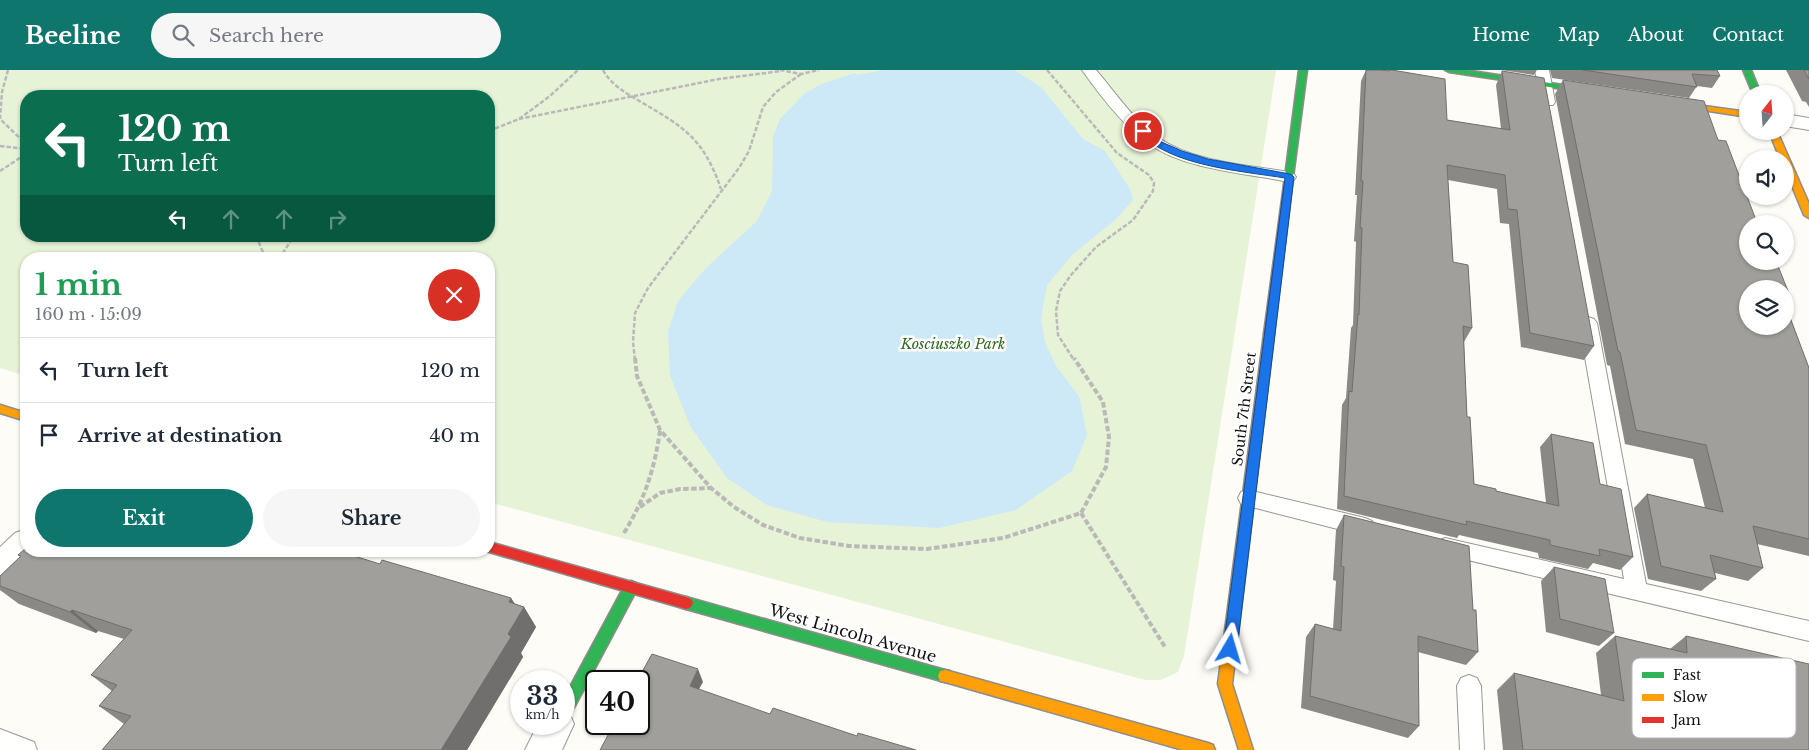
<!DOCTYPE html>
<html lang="en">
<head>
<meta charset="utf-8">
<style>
  :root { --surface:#fff; --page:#f6f6f7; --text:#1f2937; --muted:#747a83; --line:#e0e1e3; --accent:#0f766e }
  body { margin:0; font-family:"Libre Baskerville",serif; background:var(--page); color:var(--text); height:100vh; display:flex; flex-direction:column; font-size:19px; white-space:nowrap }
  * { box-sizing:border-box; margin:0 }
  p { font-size:16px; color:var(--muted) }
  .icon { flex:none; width:28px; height:28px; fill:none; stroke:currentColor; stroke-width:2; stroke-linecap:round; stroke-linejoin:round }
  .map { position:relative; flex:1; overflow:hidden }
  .drawer { position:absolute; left:20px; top:182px; width:475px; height:305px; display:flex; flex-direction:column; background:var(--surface); border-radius:20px; box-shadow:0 1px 4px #0004 }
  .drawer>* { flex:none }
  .banner { position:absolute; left:20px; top:20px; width:475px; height:152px; border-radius:20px; box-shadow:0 1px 4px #0004; background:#0b6e4f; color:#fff; overflow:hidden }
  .needle { width:32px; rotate:17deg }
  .fabs { position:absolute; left:1739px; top:15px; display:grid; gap:10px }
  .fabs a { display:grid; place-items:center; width:55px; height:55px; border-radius:50%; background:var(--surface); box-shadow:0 1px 4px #0004; font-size:25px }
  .speed { position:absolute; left:510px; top:600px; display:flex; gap:10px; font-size:25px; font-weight:700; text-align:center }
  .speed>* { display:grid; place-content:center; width:65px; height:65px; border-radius:50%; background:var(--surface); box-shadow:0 1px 4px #0004; line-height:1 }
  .speed small { font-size:12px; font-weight:400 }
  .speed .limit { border:2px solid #111; border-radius:8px; background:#fff; color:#111 }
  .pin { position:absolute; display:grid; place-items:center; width:42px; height:42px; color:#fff; margin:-21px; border:2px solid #fff; border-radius:50%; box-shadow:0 1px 5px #0007 }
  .me { position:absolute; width:55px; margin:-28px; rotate:7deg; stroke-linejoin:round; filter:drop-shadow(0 0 4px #0008) }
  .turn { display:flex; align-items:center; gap:18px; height:105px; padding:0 15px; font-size:22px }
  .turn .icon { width:65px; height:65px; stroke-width:2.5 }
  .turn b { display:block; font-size:35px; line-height:42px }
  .lanes { display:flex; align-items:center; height:48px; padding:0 15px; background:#0003; justify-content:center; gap:25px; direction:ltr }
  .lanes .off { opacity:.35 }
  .round { display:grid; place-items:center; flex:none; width:52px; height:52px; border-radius:26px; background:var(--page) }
  .head { display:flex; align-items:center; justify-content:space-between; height:85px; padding:0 15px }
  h1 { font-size:30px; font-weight:800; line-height:38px; color:#1e9e55 }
  .primary-button { display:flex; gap:10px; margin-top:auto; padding:10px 15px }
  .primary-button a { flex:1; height:58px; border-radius:30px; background:var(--accent); color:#fff; font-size:20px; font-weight:800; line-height:58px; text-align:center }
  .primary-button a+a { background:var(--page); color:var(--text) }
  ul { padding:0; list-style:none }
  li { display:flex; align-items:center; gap:15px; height:65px; padding:0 15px; border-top:1px solid var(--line) }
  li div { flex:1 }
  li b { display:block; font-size:19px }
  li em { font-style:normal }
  header { display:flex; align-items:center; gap:30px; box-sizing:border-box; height:70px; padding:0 25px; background:var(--accent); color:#fff }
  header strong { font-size:24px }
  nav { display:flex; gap:28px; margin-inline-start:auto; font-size:18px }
  .search { width:350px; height:45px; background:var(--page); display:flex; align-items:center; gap:12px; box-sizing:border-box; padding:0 18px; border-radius:28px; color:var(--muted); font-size:19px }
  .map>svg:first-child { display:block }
  .green { fill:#e7f3d7; fill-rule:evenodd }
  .water { fill:#cde8f7 }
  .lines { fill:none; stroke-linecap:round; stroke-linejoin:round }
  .lane-casing { stroke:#979795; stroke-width:2 }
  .street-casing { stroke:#979795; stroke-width:2 }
  .fast-casing { stroke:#8e8d8b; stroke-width:3 }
  .slow-casing { stroke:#8e8d8b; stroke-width:3 }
  .jam-casing { stroke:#8e8d8b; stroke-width:3 }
  .path-far1 { stroke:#b9b9b8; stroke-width:2.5; stroke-dasharray:4.5 2; stroke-linecap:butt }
  .path { stroke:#b9b9b8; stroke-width:4; stroke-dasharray:5.5 2.5; stroke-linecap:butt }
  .lane { fill:#fffffe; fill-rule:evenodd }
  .street { fill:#fffffe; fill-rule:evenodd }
  .fast { fill:#30b455; fill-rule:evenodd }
  .slow { fill:#ff9f0a; fill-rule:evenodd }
  .jam { fill:#e5322d; fill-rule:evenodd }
  .wall { fill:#8a8986; fill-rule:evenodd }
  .shaded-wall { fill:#716f6d }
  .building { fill:#a19f9c; stroke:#716f6d }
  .route { fill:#1a73e8; stroke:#114b97 }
  .labels { text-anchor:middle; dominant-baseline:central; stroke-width:5; stroke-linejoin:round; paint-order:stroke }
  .park-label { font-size:14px; font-style:italic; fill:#2f6b1f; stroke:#fff }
  .street-label { font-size:14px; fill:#111; stroke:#fff }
  .near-street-label { font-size:16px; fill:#111; stroke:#fff }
  .key { fill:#fff; stroke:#b8b8b8; stroke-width:1 }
  .key-label { font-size:14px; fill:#111 }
</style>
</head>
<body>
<header>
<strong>Beeline</strong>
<div class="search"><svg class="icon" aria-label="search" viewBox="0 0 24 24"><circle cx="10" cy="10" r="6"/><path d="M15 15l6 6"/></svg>Search here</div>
<nav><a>Home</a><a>Map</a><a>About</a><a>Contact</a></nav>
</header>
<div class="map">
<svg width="1809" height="680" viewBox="0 0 1809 680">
  <rect width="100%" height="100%" fill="#fdfcf7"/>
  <path class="green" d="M0,0H1276L1184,586L1178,602L1161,610H1145L489,432V189H26V306L0,298ZM26,26H489V166H26Z"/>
  <polygon class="water" points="884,0 1014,0 1041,17 1083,69 1105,81 1130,119 1133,130 1115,150 1073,184 1047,215 1041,248 1045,272 1056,296 1079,326 1087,365 1072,401 1016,440 939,458 827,452 767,435 727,408 690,356 670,305 668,261 678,231 705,199 757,151 772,121 773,66 780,49 804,24 821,14 855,3 857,5"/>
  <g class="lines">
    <defs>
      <g id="lane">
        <path d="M1082,0H1096C1116,23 1134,51 1159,68C1193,92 1249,95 1289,102L1294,104L1296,107L1294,110L1289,112C1246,103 1185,100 1149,74C1125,58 1099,24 1082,0Z"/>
        <polygon points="1535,0 1549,0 1555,32 1553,35 1543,35 1541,32"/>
        <polygon points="1588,247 1594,249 1597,253 1646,514 1809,551 1809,571 1438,483 1435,477 1438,471 1445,468 1624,509 1579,253 1582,249"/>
        <polygon points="1248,420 1365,448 1372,451 1375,457 1372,463 1365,466 1248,436 1241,434 1238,428 1241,422"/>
        <polygon points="1469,605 1477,608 1481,616 1484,680 1460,680 1457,616 1461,608"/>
        <polygon points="0,659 34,672 37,680 0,680"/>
      </g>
      <g id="street">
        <polygon points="1785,44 1809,48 1809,60 1785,56"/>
        <polygon points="26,459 26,481 37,481 11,506 0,510 0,477 15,463"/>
        <polygon points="564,640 569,642 574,654 562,680 525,680 538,654 564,654"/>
      </g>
      <g id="fast">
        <polygon points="1299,0 1307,0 1293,107 1289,110 1285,107"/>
        <polygon points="1445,0 1465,0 1595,20 1599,22 1595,24 1449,2"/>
        <polygon points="1743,0 1751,0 1761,24 1753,24"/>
        <polygon points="631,511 636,513 637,517 636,521 569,647 564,649 564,628 626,513"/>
        <polygon points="686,527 945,600 950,601 952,606 950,611 945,612 686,539 681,537 679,533 681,529"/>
      </g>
      <g id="slow">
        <polygon points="1667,31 1748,42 1748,47 1670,35 1666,33"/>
        <polygon points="1769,61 1777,61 1809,134 1809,148 1804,145 1785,99 1785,89 1780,89"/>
        <polygon points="1269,260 1274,264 1232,614 1253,680 1239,680 1218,614 1264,264"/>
        <polygon points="0,335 26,343 26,351 0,343"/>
        <polygon points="945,600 1208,673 1213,675 1215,680 1183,680 945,612 940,611 938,606 940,601"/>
      </g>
      <g id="jam">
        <polygon points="1289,104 1293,107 1274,264 1269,268 1264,264 1285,107"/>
        <polygon points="489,472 686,527 691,529 693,533 691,537 686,539 489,482 486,481 489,481"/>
      </g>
    </defs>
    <use href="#lane" class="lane-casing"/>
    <use href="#street" class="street-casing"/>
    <use href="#fast" class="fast-casing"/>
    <use href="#slow" class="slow-casing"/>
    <use href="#jam" class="jam-casing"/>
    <g class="path-far1">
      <polyline points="8,0 2,22 0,49 26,74"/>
      <path d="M603,0C611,15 626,23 641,32C684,57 704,69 721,119"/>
      <polyline points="780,0 801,4 819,0"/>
      <polyline points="1047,0 1117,83 1149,105 1154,113 1153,121 1133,150 1096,177 1071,205 1060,221 1056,241 1058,265 1074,290"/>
      <polyline points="519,49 719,9 781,1"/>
      <polyline points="489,61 519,49 550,26 578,0"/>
      <polyline points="0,76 26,79"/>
      <polyline points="0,101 26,84"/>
      <polyline points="256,166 266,189"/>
      <polyline points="279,189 294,166"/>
      <polyline points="635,290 633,272 635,243 648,218 739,98 749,81 763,37 776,22 801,4"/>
    </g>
    <g class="path">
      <polyline points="635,288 637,306 660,360 711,418 734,437 763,455 800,468 849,476 927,479 1003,468 1081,443 1106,397 1109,367 1103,332 1074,288"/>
      <polyline points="640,437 660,423 680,419 711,418"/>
      <polyline points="1081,443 1165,577"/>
      <path d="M624,463C645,428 654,401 660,361"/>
    </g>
    <use href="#lane" class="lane"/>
    <use href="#street" class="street"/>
    <use href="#fast" class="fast"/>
    <use href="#slow" class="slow"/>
    <use href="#jam" class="jam"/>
  </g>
  <g class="wall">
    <polygon points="1366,0 1381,0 1388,1 1389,0 1447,50 1501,59 1496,15 1502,1 1594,276 1584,290 1521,277 1509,154 1500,153 1497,119 1448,110 1453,192 1472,258 1464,272 1467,347 1474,414 1496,421 1546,433 1540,377 1551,364 1600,414 1633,487 1620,500 1593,493 1588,499 1539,488 1538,483 1459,465 1457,468 1337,439 1342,335 1346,328 1351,258 1353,255 1356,172 1354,171 1357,125 1355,125 1361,11"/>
    <polygon points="1501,0 1537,0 1534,5"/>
    <polygon points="1550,0 1717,0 1720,6 1712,18 1697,16 1689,28 1552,8"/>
    <polygon points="1786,0 1809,0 1809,37 1806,32 1802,31"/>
    <path d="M1563,10L1718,70L1756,150L1792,231L1786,238L1809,298V486L1757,474L1763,498L1748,511L1715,503L1716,509L1701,521L1648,509L1634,438L1647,424L1705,438L1693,389L1625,374L1610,296L1607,295L1555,24ZM1785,219V256H1748Z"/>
    <polygon points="1344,445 1473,540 1478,582 1466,595 1418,582 1419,656 1408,668 1301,638 1306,567 1315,554 1333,559 1336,511 1333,510 1336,460"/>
    <polygon points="18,485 380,494 511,528 515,534 524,537 536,557 521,583 523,587 467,680 102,680 124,654 99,636 112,621 91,605 124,569 98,561 96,563 19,534 0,520 0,506 20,487"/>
    <polygon points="1554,497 1614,563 1599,576 1546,562 1541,511"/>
    <polygon points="1615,566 1670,579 1686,566 1809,680 1503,680 1497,620 1514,603 1601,625 1596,583"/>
  </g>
  <g class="shaded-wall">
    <polygon points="511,528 520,543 524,537 536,557 521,583 523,587 467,680 441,680 508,564 509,532"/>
    <polygon points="72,540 98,561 96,563 70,542"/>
    <polygon points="698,599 703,612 694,628 690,616"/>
  </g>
  <g class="building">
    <polygon points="1366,0 1381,0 1389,1 1389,0 1392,0 1445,9 1447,50 1510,60 1502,1 1544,8 1594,276 1530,263 1517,140 1508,139 1505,105 1447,95 1453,192 1468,195 1472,258 1463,256 1467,347 1470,347 1474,414 1496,419 1496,421 1559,436 1551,364 1593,373 1600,414 1621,419 1633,487 1599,479 1600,486 1550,475 1550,470 1466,451 1467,455 1344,426 1349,321 1352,322 1358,244 1359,245 1362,158 1360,157 1363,111 1361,111"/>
    <polygon points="1583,0 1717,0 1720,6 1692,4 1697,17"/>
    <polygon points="1804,0 1809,0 1809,9"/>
    <polygon points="1563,10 1704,31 1718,70 1726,71 1756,150 1761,151 1762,154 1748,154 1748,191 1776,191 1792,231 1785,230 1785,219 1748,219 1748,256 1785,256 1785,234 1809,298 1809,469 1753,456 1763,498 1710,485 1716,509 1661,496 1647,424 1723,442 1706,375 1636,360 1620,282 1618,281"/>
    <polygon points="1344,445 1469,476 1473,540 1476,540 1478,582 1418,566 1419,656 1310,626 1315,554 1341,561 1344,497 1341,496"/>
    <polygon points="26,478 26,481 338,481 380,494 382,490 511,528 509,532 524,537 508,564 511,567 441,680 102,680 131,646 99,636 117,615 91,605 132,560 72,540 70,542 0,516 0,506 21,486 18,485"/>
    <polygon points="1554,497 1605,509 1614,563 1560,549"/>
    <polygon points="1615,566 1687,583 1686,566 1809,594 1809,680 1523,680 1514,603 1624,631"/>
    <polygon points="652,584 698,599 690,616 770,644 773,638 857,666 858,663 916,680 600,680 614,654 639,654 639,611 637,611"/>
  </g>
  <path class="route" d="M1143,58L1157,70L1182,81L1208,89L1290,104L1294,107L1237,579L1235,583L1230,585L1225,583L1223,579L1285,108C1242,101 1167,96 1139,61Z"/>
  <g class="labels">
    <g class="park-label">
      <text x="953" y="274">Kosciuszko Park</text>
    </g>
    <g class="street-label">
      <text transform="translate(1244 339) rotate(-83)">South 7th Street</text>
    </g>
    <g class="near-street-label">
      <text transform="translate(853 563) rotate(16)">West Lincoln Avenue</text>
    </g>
  </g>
  <rect x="1632" y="588" width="164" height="80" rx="8" class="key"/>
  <rect x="1642" y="602" width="22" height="6" fill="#30b455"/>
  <rect x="1642" y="624" width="22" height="7" fill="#ff9f0a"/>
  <rect x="1642" y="647" width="22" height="6" fill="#e5322d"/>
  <g class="key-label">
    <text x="1673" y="610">Fast</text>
    <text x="1673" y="632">Slow</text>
    <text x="1673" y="655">Jam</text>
  </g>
</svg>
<div class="fabs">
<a><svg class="needle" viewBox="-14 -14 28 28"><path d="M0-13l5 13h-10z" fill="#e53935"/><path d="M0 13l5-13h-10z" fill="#747a83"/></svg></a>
<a><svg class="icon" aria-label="sound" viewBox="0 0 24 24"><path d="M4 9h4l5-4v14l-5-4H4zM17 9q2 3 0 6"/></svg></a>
<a><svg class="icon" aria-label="search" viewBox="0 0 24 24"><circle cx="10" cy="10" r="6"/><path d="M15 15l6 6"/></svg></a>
<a><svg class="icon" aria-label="layers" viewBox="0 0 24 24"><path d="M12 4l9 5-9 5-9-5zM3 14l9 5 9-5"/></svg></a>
</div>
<div class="speed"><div>33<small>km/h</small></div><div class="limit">40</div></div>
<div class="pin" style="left:1143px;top:61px;background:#d93025"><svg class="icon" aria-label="arrive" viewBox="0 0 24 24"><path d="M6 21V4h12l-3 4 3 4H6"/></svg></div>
<svg class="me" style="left:1230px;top:579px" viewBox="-20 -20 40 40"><path d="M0-17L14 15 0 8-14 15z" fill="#1a73e8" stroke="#fff" stroke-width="4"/></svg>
<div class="banner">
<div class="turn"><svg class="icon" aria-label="left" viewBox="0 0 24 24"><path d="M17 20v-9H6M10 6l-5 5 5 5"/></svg><div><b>120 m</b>Turn left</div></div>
<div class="lanes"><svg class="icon" aria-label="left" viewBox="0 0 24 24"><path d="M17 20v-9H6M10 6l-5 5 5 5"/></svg><svg class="icon off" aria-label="ahead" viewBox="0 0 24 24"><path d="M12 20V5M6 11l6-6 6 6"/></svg><svg class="icon off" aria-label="ahead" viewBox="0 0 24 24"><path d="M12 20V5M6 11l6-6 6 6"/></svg><svg class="icon off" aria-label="right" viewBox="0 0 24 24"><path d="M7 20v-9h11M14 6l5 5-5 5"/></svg></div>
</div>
<section class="drawer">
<div class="head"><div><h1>1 min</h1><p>160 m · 15:09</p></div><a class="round" style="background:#d93025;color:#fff"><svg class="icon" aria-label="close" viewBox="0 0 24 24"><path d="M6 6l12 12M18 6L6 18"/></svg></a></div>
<ul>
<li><svg class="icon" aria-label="left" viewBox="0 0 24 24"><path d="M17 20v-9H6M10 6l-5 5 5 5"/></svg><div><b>Turn left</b></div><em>120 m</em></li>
<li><svg class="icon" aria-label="arrive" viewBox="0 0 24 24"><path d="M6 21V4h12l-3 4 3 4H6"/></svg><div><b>Arrive at destination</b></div><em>40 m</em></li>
</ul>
<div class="primary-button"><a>Exit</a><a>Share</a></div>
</section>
</div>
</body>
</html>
